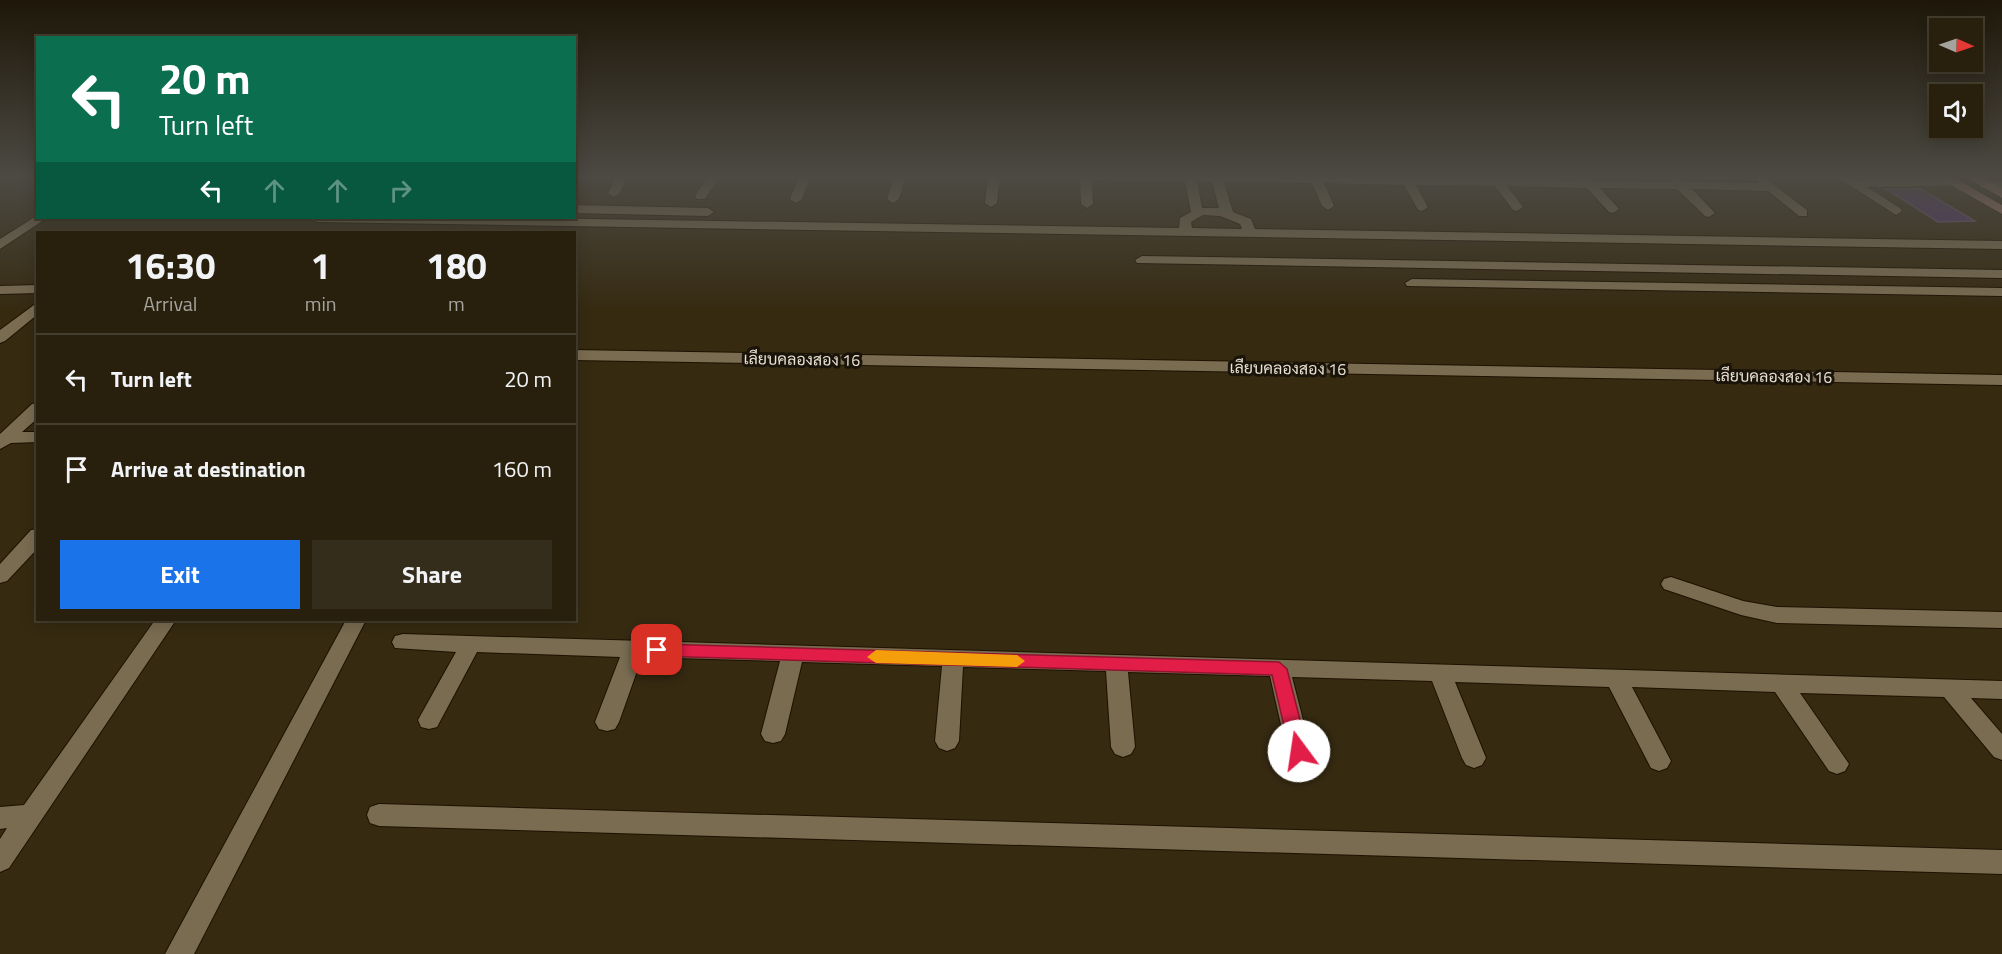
<!DOCTYPE html>
<html lang="en">
<head>
<meta charset="utf-8">
<style>
  :root { --surface:#28200d; --page:#342d1b; --text:#f1f3f6; --muted:#a5a39d; --line:#443e2e; --accent:#1a73e8 }
  body { margin:0; font-family:"Titillium Web",Sarabun,sans-serif; background:var(--page); color:var(--text); height:100vh; display:flex; flex-direction:column; font-size:22px; white-space:nowrap }
  * { box-sizing:border-box; margin:0 }
  p { font-size:20px; color:var(--muted) }
  .icon { flex:none; width:33px; height:33px; fill:none; stroke:currentColor; stroke-width:2; stroke-linecap:round; stroke-linejoin:round }
  .map { position:relative; flex:1; overflow:hidden }
  .drawer { position:absolute; left:36px; top:231px; width:540px; height:390px; display:flex; flex-direction:column; background:var(--surface); border-radius:0px; box-shadow:0 3px 15px #0003,0 0 0 2px var(--line) }
  .drawer>* { flex:none }
  .guide { position:absolute; left:36px; top:36px; width:540px; height:183px; border-radius:0px; box-shadow:0 3px 15px #0003,0 0 0 2px var(--line); background:#0b6e4f; color:#fff; overflow:hidden }
  .needle { width:39px; rotate:92deg }
  .fabs { position:absolute; left:1929px; top:18px; display:grid; gap:12px }
  .fabs a { display:grid; place-items:center; width:54px; height:54px; border-radius:0px; background:var(--surface); box-shadow:0 3px 15px #0003,0 0 0 2px var(--line); font-size:30px }
  .pin { position:absolute; display:grid; place-items:center; width:51px; height:51px; color:#fff; margin:-26px; border-radius:12px; box-shadow:0 3px 9px #0006 }
  .me { position:absolute; width:66px; margin:-33px; rotate:346deg; stroke-linejoin:round; filter:drop-shadow(0 0 4px #0008) }
  .turn { display:flex; align-items:center; gap:21px; height:126px; padding:0 24px; font-size:27px }
  .turn .icon { width:78px; height:78px; stroke-width:2.5 }
  .turn b { display:block; font-size:42px; line-height:51px }
  .lanes { display:flex; align-items:center; height:57px; padding:0 24px; background:#0003; justify-content:center; gap:30px; direction:ltr }
  .lanes .off { opacity:.35 }
  .eta { display:flex; justify-content:space-evenly; align-items:center; height:102px; text-align:center }
  .eta b { font-size:36px; font-weight:700; line-height:42px }
  .action { display:flex; gap:12px; margin-top:auto; padding:12px 24px }
  .action a { flex:1; height:69px; border-radius:0px; background:var(--accent); color:#fff; font-size:24px; font-weight:700; line-height:69px; text-align:center }
  .action a+a { background:var(--page); color:var(--text) }
  ul { padding:0; list-style:none }
  li { display:flex; align-items:center; gap:18px; height:90px; padding:0 24px; border-top:2px solid var(--line) }
  li div { flex:1 }
  li b { display:block; font-size:22px }
  li em { font-style:normal }
  .map>svg:first-child { display:block }
  .building { fill:#523473; stroke:#635871; stroke-width:1.5 }
  .lines { fill:none; stroke-linecap:round; stroke-linejoin:round }
  .minor-casing { stroke:#1d1200; stroke-width:2 }
  .major-casing { stroke:#1d1200; stroke-width:2 }
  .minor { fill:#7a6c51; fill-rule:evenodd }
  .major { fill:#b58173; fill-rule:evenodd }
  .route { fill:#e11d48; stroke:#92132f; stroke-width:1.5 }
  .slow { fill:#f59e0b }
  .labels { text-anchor:middle; dominant-baseline:central; stroke-width:6; stroke-linejoin:round; paint-order:stroke }
  .street-label { font-size:16px; fill:#e9e1d3; stroke:#191309 }
</style>
</head>
<body>
<div class="map">
<svg width="2002" height="954" viewBox="0 0 2002 954">
  <rect width="100%" height="100%" fill="#362a11"/>
  <polygon class="building" points="1886,189 1921,189 1975,221 1938,222"/>
  <g class="lines">
    <defs>
      <g id="minor">
        <polygon points="34,176 38,176 38,184 28,181"/>
        <polygon points="616,176 628,176 620,193 614,197 608,193"/>
        <polygon points="708,176 720,176 705,199 697,199 695,196"/>
        <polygon points="799,176 811,176 802,199 796,203 790,199"/>
        <polygon points="894,176 906,176 899,199 893,203 887,199"/>
        <polygon points="988,176 1000,176 997,203 991,207 985,203"/>
        <path d="M1071,176L1489,179L1487,176H1500L1502,179L1580,180L1586,176L1593,181L1671,182L1677,178L1684,182L1759,183L1756,180L1762,176L1807,210V216H1799L1768,191L1692,189L1715,213L1709,217L1705,216L1677,189L1600,188L1619,209L1613,213L1609,212L1587,188L1507,186L1523,207L1517,211L1513,210L1495,186L1416,185L1428,207L1422,211L1418,210L1404,185L1324,183L1334,206L1328,210L1322,206L1312,183L1224,182L1233,212L1251,219L1255,229L2002,241V249L317,222L311,218H525L1179,228L1180,218L1191,212L1185,181L1092,180L1093,204L1087,208L1081,204L1080,180ZM1197,181L1212,182L1219,208H1202ZM1203,215L1220,216L1240,224L1242,229L1192,228L1191,222Z"/>
        <polygon points="1835,176 1850,176 1856,180 1951,178 1957,182 1951,186 1867,187 1900,208 1902,211 1896,215"/>
        <polygon points="1985,181 2002,181 2002,189 1981,188 1981,182"/>
        <polygon points="574,205 708,208 714,212 708,216 574,213"/>
        <polygon points="38,215 38,218 47,218 0,249 0,239"/>
        <polygon points="1142,256 2002,270 2002,278 1137,263 1135,260"/>
        <polygon points="1412,279 2002,288 2002,296 1407,286 1405,283"/>
        <polygon points="38,285 38,293 0,294 0,286"/>
        <polygon points="38,302 38,314 5,341 0,343 0,330"/>
        <polygon points="574,350 2002,375 2002,385 574,360"/>
        <polygon points="38,403 38,418 22,432 38,432 38,442 11,443 0,449 0,434 32,404"/>
        <polygon points="38,529 38,548 7,581 0,583 0,564 31,530"/>
        <polygon points="1671,577 1743,601 1777,607 2002,612 2002,628 1777,623 1741,615 1664,589 1661,584 1664,579"/>
        <polygon points="155,620 176,620 9,868 0,872 0,839 7,828 0,829 0,807 24,805"/>
        <polygon points="346,620 366,620 194,954 165,954"/>
        <polygon points="403,634 2002,681 2002,699 1971,698 2002,734 2002,760 1994,757 1944,697 1800,693 1849,764 1845,771 1837,774 1829,771 1775,692 1632,687 1671,761 1667,768 1659,771 1651,768 1609,687 1455,682 1486,758 1482,765 1474,768 1466,765 1462,758 1432,681 1292,677 1311,751 1307,758 1299,761 1291,758 1287,751 1270,676 1128,672 1135,747 1131,754 1123,757 1115,754 1111,747 1106,671 963,667 959,741 955,748 947,751 939,748 935,741 942,666 802,662 785,734 781,741 773,743 765,741 761,734 780,661 642,657 619,722 615,729 607,731 599,729 595,722 620,657 477,652 437,727 429,729 421,727 418,720 456,652 395,648 392,642 395,636"/>
        <polygon points="379,804 2002,850 2002,874 379,826 370,823 367,815 370,807"/>
      </g>
      <g id="major">
        <polygon points="1935,176 1951,176 2002,205 2002,214"/>
        <polygon points="1964,176 1980,176 2002,189 2002,198"/>
      </g>
    </defs>
    <use href="#minor" class="minor-casing"/>
    <use href="#major" class="major-casing"/>
    <use href="#minor" class="minor"/>
    <use href="#major" class="major"/>
  </g>
  <linearGradient id="sky" x2="0" y2="1"><stop stop-color="#1e1709"/><stop offset="0.57" stop-color="#4c4a43"/><stop offset="1" stop-color="#4c4a43" stop-opacity="0"/></linearGradient>
  <rect width="2002" height="310" fill="url(#sky)"/>
  <polygon class="route" points="657,644 1279,662 1287,669 1308,751 1306,756 1299,758 1293,756 1290,751 1272,675 657,656 648,650"/>
  <polygon class="slow" points="876,650 1017,655 1025,661 1017,667 876,663 867,657"/>
  <g class="labels">
    <g class="street-label">
      <text transform="translate(802 359) rotate(1)">เลียบคลองสอง 16</text>
      <text transform="translate(1288 368) rotate(1)">เลียบคลองสอง 16</text>
      <text transform="translate(1774 376) rotate(1)">เลียบคลองสอง 16</text>
    </g>
  </g>
</svg>
<div class="fabs">
<a><svg class="needle" viewBox="-14 -14 28 28"><path d="M0-13l5 13h-10z" fill="#e53935"/><path d="M0 13l5-13h-10z" fill="#a5a39d"/></svg></a>
<a><svg class="icon" aria-label="sound" viewBox="0 0 24 24"><path d="M4 9h4l5-4v14l-5-4H4zM17 9q2 3 0 6"/></svg></a>
</div>
<div class="pin" style="left:657px;top:650px;background:#d93025"><svg class="icon" aria-label="arrive" viewBox="0 0 24 24"><path d="M6 21V4h12l-3 4 3 4H6"/></svg></div>
<svg class="me" style="left:1299px;top:751px" viewBox="-20 -20 40 40"><circle r="19" fill="#fff"/><path d="M0-13L10 11 0 6-10 11z" fill="#e11d48"/></svg>
<div class="guide">
<div class="turn"><svg class="icon" aria-label="left" viewBox="0 0 24 24"><path d="M17 20v-9H6M10 6l-5 5 5 5"/></svg><div><b>20 m</b>Turn left</div></div>
<div class="lanes"><svg class="icon" aria-label="left" viewBox="0 0 24 24"><path d="M17 20v-9H6M10 6l-5 5 5 5"/></svg><svg class="icon off" aria-label="ahead" viewBox="0 0 24 24"><path d="M12 20V5M6 11l6-6 6 6"/></svg><svg class="icon off" aria-label="ahead" viewBox="0 0 24 24"><path d="M12 20V5M6 11l6-6 6 6"/></svg><svg class="icon off" aria-label="right" viewBox="0 0 24 24"><path d="M7 20v-9h11M14 6l5 5-5 5"/></svg></div>
</div>
<section class="drawer">
<div class="eta">
<div><b>16:30</b><p>Arrival</p></div>
<div><b>1</b><p>min</p></div>
<div><b>180</b><p>m</p></div>
</div>
<ul>
<li><svg class="icon" aria-label="left" viewBox="0 0 24 24"><path d="M17 20v-9H6M10 6l-5 5 5 5"/></svg><div><b>Turn left</b></div><em>20 m</em></li>
<li><svg class="icon" aria-label="arrive" viewBox="0 0 24 24"><path d="M6 21V4h12l-3 4 3 4H6"/></svg><div><b>Arrive at destination</b></div><em>160 m</em></li>
</ul>
<div class="action"><a>Exit</a><a>Share</a></div>
</section>
</div>
</body>
</html>
